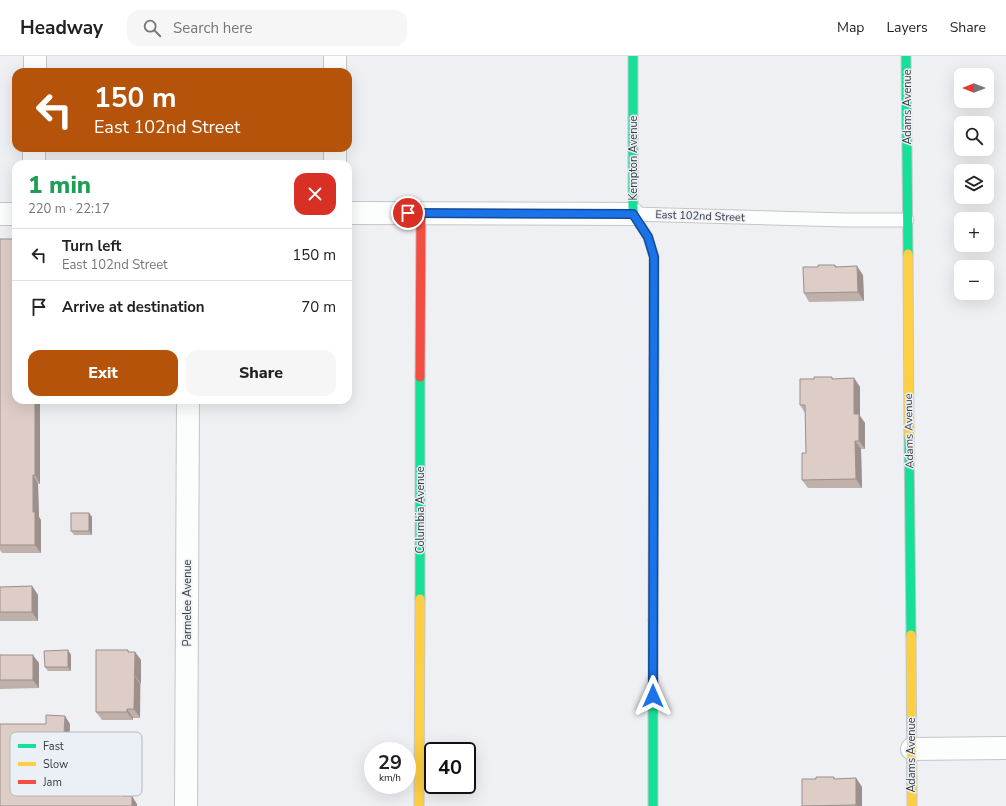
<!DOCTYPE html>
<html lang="en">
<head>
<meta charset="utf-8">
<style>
  :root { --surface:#fff; --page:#f6f6f6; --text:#222; --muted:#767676; --line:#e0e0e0; --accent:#b45309 }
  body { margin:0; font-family:"Nunito Sans",sans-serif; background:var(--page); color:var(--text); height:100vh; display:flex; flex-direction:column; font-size:15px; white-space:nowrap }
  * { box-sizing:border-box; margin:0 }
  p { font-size:13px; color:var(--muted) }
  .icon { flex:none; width:22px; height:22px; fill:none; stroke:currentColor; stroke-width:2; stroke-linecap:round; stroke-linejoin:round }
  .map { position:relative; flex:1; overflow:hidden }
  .sheet { position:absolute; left:12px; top:104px; width:340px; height:244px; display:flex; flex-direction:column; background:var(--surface); border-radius:12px; box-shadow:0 4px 16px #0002 }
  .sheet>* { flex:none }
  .hud { position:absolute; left:12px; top:12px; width:340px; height:84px; border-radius:12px; box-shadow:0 4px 16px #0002; background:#b45309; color:#fff; overflow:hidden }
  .needle { width:26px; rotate:270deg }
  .controls { position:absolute; left:954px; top:12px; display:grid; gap:8px }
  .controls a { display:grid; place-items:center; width:40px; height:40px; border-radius:8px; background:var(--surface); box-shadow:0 4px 16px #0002; font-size:20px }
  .speed { position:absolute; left:364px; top:686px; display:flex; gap:8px; font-size:20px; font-weight:700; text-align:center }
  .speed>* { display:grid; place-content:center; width:52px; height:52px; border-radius:50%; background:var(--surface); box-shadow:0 4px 16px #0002; line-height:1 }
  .speed small { font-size:10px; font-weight:400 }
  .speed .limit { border:2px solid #111; border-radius:6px; background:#fff; color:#111 }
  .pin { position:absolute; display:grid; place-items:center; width:34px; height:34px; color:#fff; margin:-17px; border:2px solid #fff; border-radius:50%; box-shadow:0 1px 4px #0007 }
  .me { position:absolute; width:44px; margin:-22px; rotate:0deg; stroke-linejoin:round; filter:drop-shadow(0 0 3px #0008) }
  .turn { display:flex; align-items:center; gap:14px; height:84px; padding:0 16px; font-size:18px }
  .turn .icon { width:52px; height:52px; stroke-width:2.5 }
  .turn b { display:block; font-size:28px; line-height:34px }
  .round { display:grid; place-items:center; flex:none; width:42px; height:42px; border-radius:12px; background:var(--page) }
  .head { display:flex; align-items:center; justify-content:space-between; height:68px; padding:0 16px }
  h1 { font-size:24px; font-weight:800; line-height:30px; color:#1e9e55 }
  .primary-button { display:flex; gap:8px; margin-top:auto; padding:8px 16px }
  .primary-button a { flex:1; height:46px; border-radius:12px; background:var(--accent); color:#fff; font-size:16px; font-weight:800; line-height:46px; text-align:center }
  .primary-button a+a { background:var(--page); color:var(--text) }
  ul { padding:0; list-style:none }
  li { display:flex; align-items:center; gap:12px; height:52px; padding:0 16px; border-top:1px solid var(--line) }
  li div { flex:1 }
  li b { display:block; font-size:15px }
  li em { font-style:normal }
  header { display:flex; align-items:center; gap:24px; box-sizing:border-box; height:56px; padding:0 20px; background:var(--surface); border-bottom:1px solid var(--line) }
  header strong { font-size:19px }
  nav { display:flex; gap:22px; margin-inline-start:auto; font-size:14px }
  .search { width:280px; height:36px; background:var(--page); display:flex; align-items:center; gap:10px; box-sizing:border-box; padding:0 14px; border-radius:12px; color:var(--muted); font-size:15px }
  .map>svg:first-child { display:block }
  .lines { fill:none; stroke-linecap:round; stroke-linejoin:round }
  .lane-casing { stroke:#c4c6c8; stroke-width:15 }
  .street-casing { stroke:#c4c6c8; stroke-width:24 }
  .fast-casing { stroke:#c4c6c8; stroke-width:11 }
  .slow-casing { stroke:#c4c6c8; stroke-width:11 }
  .jam-casing { stroke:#c4c6c8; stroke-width:11 }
  .lane { stroke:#fcfdfd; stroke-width:13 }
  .street { stroke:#fcfdfd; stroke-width:22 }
  .fast { stroke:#16e098; stroke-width:9 }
  .slow { stroke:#ffcf43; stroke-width:9 }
  .jam { stroke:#f24e42; stroke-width:9 }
  .wall { fill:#bfb0aa }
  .shaded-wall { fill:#9b908b }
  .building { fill:#decdc6; stroke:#9b908b }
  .route-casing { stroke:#114b97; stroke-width:10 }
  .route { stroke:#1a73e8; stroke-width:7 }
  .labels { text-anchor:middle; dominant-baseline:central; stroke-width:3; stroke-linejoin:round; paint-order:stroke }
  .street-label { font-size:11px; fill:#383a3c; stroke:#ebf0f6 }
  .key { fill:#ebf0f6; stroke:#b5b9be; stroke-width:1 }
  .key-label { font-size:11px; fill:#383a3c }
</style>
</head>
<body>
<header>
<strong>Headway</strong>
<div class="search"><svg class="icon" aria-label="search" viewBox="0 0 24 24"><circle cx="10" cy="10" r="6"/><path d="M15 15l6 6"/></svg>Search here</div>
<nav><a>Map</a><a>Layers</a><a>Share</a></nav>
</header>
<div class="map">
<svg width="1006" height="750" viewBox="0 0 1006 750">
  <rect width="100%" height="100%" fill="#eef0f3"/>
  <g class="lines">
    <defs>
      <polyline id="lane" points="633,158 846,164 907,164"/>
      <g id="street">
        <polyline points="335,0 335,16"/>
        <polyline points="35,16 35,0"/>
        <polyline points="335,92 335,108"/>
        <polyline points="34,108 34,92"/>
        <polyline points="348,157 633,158"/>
        <polyline points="0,158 16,158"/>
        <polyline points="912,693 1006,692"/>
        <polyline points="186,750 188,344"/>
      </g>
      <g id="fast">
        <polyline points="633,0 633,158 648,181 654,201 654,303"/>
        <polyline points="906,0 908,198"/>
        <polyline points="909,381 911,579"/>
        <polyline points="420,543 420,321"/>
        <polyline points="653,750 653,564"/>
      </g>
      <g id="slow">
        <polyline points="908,198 909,381"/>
        <polyline points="653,564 654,303"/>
        <polyline points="911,579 912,750"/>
        <polyline points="419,750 420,543"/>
      </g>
      <polyline id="jam" points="420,321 421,157"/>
    </defs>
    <use href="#lane" class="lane-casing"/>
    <use href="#street" class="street-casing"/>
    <use href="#fast" class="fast-casing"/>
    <use href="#slow" class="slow-casing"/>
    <use href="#jam" class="jam-casing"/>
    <use href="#lane" class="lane"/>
    <use href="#street" class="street"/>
    <use href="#fast" class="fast"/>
    <use href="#slow" class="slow"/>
    <use href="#jam" class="jam"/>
  </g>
  <g class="wall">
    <polygon points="83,92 123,92 123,95 86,95"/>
    <polygon points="0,183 40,344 40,428 38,428 39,461 41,464 41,497 2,497 0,494"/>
    <polygon points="835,209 836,210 863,219 864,245 809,246 804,237 818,211"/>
    <polygon points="832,321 833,323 854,322 860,331 860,360 865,367 865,393 861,393 862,432 808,432 802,424 806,397 805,357 800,349 814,323"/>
    <polygon points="89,457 92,461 92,479 74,479 71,475"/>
    <polygon points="32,530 38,539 38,565 0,565 0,531"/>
    <polygon points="68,594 71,599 71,615 48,615 45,611"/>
    <polygon points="128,594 129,596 135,596 141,604 140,662 133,662 133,664 102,664 96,656"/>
    <polygon points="0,599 39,607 39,632 0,633"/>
    <polygon points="834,721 835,723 856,722 862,731 862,750 802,750 816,723"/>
  </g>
  <g class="shaded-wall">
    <polygon points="857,210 863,219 864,245 858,236"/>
    <polygon points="854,322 860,331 860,360 865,367 865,393 859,385 854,358"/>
    <polygon points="35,344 40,344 40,428 35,419"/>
    <polygon points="855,385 861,393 862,432 856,423"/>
    <polygon points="33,419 38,428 39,461 41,464 41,497 35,489 33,456"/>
    <polygon points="89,457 92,461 92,479 89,475"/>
    <polygon points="32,530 38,539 38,565 32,556"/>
    <polygon points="68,594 71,599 71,615 68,611"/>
    <polygon points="135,596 141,604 141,628 135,619"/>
    <polygon points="33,599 39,607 39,632 33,624"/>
    <polygon points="134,619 140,628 140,662 134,653"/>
    <polygon points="127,653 133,662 133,664 127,656"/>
    <polygon points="65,660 70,668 69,699 71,701 71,743 65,735 63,694"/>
    <polygon points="856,722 862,731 862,750 857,750 856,749"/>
    <polygon points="132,740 137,748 137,750 132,750"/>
  </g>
  <g class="building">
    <polygon points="0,183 16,183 16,344 35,344 35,419 33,419 33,456 35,456 35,489 0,489"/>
    <polygon points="818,209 835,209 835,211 857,210 858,236 804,237 803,211 818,211"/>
    <polygon points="814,321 832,321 832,323 854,322 854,358 859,358 859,385 855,385 856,423 802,424 802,397 806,397 805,349 800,349 800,323 814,323"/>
    <rect x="71" y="457" width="18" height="18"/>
    <polygon points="32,530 32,556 0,556 0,531"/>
    <polygon points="68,594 68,611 45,611 44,595"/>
    <polygon points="96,594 128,594 128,596 135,596 134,653 127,653 127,656 96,656"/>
    <rect x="0" y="599" width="33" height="25"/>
    <polygon points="46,659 65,660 63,694 65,694 65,735 122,738 122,740 132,740 132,750 0,750 0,668 46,668"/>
    <polygon points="816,721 834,721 834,723 856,722 856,749 802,750 802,723 816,723"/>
  </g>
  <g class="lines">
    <defs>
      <polyline id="route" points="408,157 633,158 648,181 654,201 653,640"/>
    </defs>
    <use href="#route" class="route-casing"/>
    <use href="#route" class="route"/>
  </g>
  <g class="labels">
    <g class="street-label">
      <text transform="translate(907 51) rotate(-90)">Adams Avenue</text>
      <text transform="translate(633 102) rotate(-90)">Kempton Avenue</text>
      <text transform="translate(700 160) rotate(2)">East 102nd Street</text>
      <text transform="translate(909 375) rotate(-91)">Adams Avenue</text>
      <text transform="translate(420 454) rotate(-90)">Columbia Avenue</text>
      <text transform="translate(187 547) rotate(-90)">Parmelee Avenue</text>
      <text transform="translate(911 699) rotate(-90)">Adams Avenue</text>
    </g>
  </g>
  <rect x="10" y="676" width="132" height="64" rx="6" class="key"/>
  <rect x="18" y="688" width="18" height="4" fill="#16e098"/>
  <rect x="18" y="706" width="18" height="4" fill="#ffcf43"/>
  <rect x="18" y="724" width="18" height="4" fill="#f24e42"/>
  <g class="key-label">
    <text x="43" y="694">Fast</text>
    <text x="43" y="712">Slow</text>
    <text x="43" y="730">Jam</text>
  </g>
</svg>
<div class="controls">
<a><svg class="needle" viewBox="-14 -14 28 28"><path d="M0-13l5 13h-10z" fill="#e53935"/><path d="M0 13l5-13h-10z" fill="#767676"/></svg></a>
<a><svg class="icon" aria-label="search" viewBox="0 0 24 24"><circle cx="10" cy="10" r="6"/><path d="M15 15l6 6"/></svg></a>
<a><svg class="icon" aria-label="layers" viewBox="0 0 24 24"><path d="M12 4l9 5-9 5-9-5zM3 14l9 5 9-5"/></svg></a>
<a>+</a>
<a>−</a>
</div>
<div class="speed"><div>29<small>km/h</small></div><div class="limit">40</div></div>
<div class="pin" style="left:408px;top:157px;background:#d93025"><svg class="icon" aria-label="arrive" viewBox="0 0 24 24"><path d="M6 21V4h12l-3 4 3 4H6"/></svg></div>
<svg class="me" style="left:653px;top:640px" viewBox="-20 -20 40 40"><path d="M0-17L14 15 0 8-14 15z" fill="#1a73e8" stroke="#fff" stroke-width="4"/></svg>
<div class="hud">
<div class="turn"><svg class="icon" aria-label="left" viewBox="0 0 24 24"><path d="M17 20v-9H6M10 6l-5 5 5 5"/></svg><div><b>150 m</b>East 102nd Street</div></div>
</div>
<section class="sheet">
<div class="head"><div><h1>1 min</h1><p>220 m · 22:17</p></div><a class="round" style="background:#d93025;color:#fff"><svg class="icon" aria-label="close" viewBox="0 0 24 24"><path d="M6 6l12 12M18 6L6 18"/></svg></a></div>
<ul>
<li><svg class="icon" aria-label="left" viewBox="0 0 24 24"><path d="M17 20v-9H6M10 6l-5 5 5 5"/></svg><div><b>Turn left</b><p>East 102nd Street</p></div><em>150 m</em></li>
<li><svg class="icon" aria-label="arrive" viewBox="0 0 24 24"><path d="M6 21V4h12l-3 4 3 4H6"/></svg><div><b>Arrive at destination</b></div><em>70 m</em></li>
</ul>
<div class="primary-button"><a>Exit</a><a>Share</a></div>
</section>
</div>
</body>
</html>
